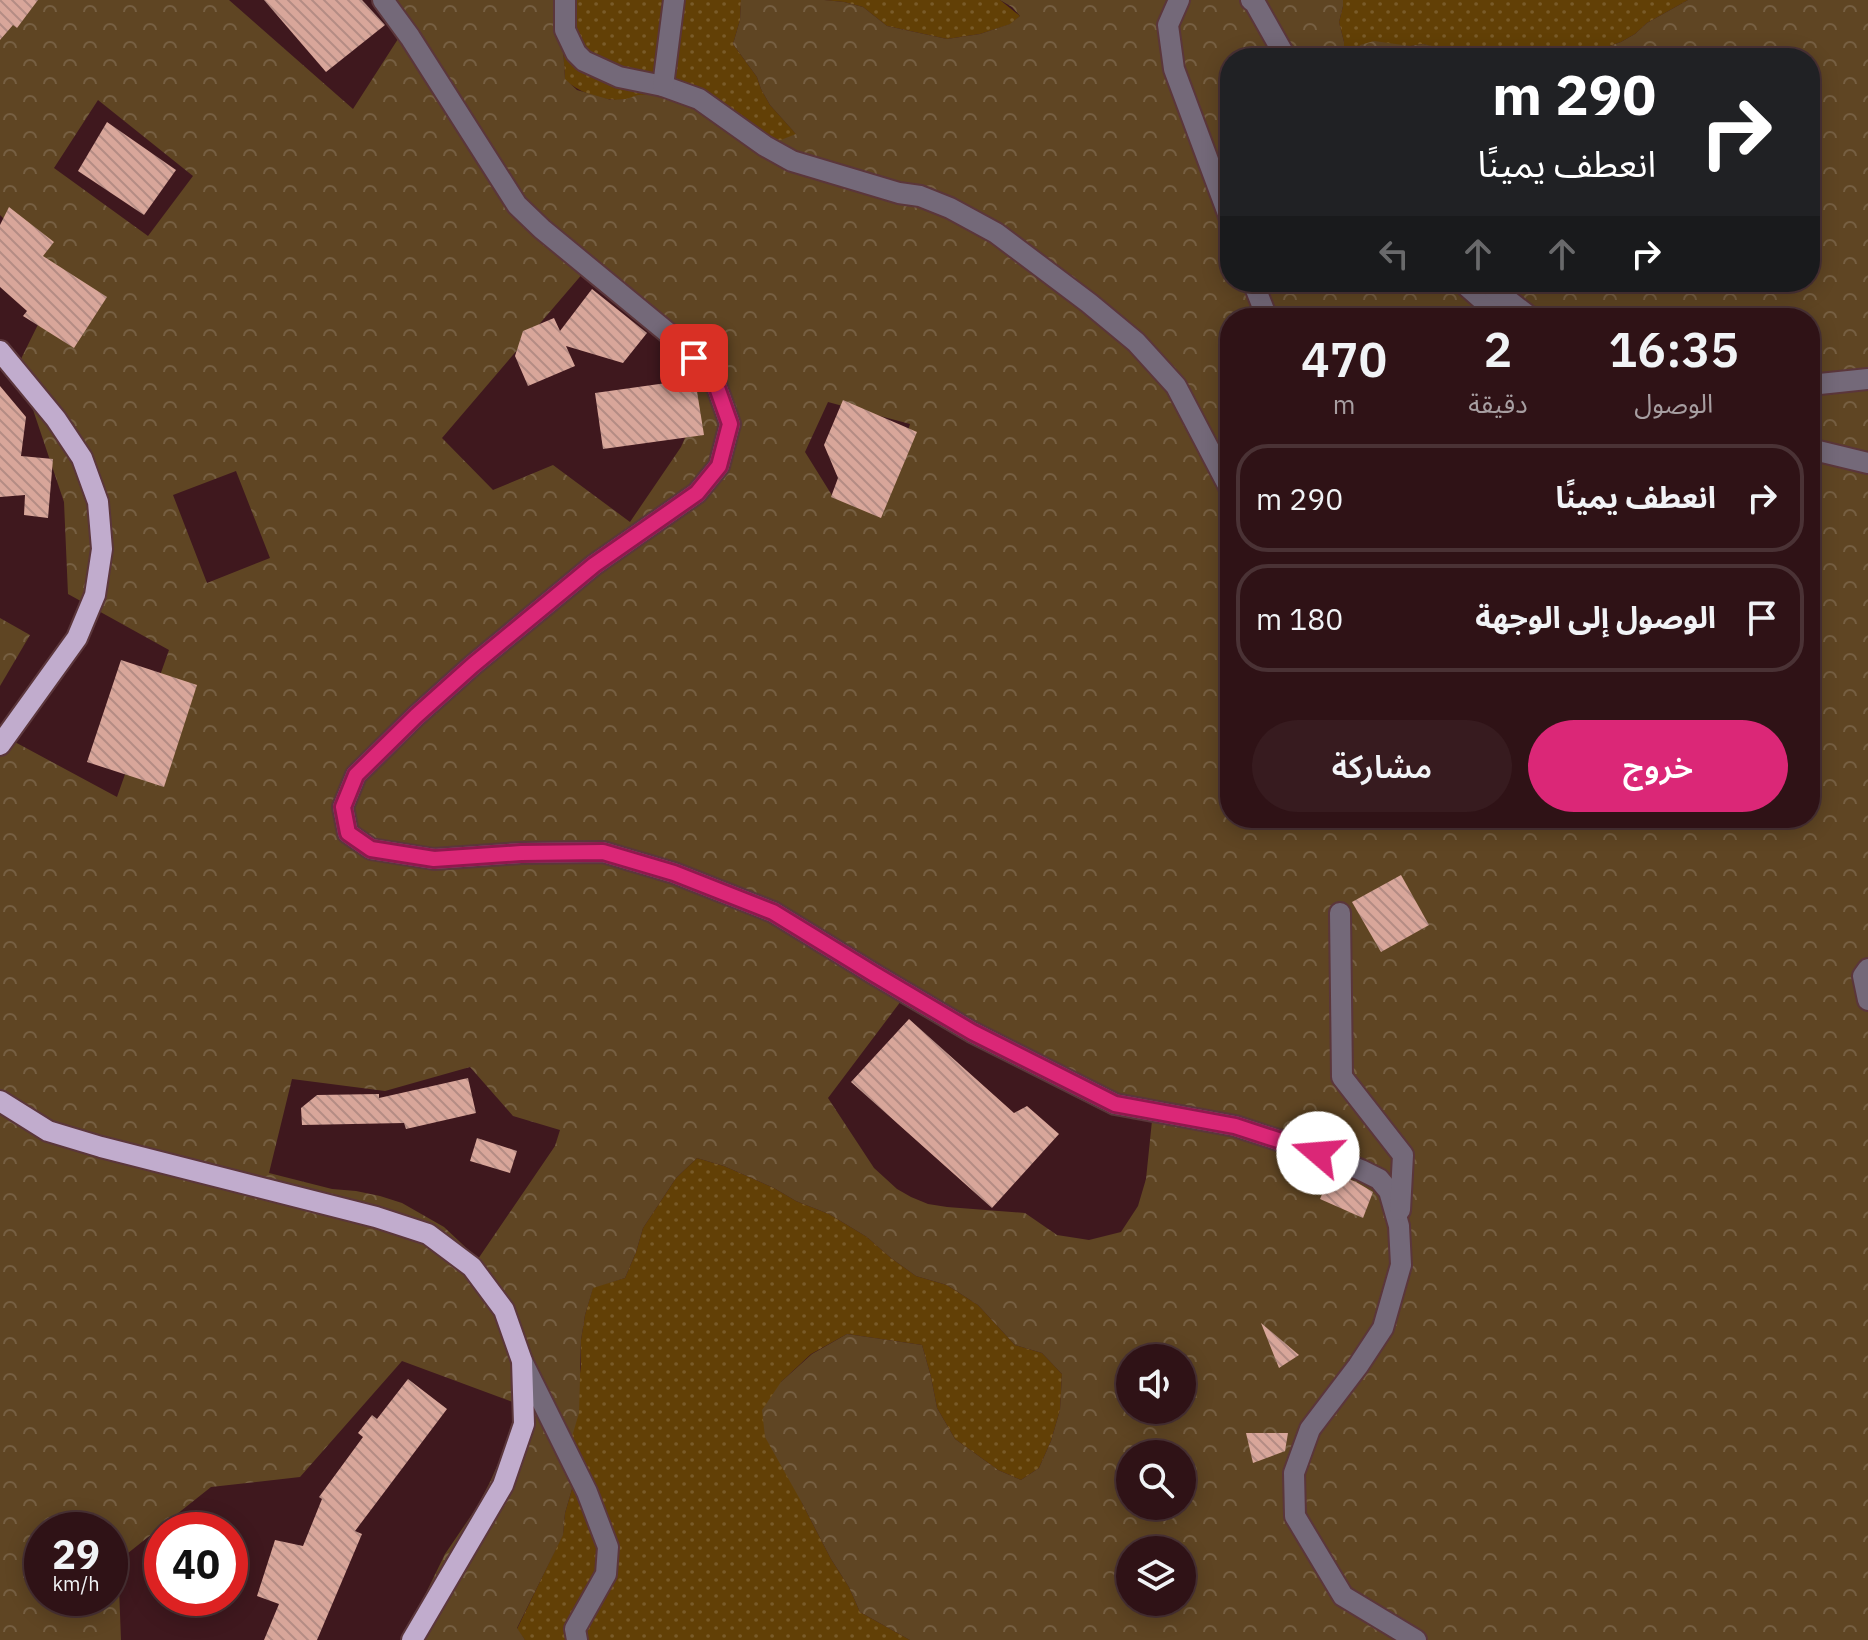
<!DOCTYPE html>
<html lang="ar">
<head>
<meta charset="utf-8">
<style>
  :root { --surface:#2f1216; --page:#371b1f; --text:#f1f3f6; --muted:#a79ea1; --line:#4a3235; --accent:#db2777 }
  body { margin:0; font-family:"IBM Plex Sans","Noto Sans Arabic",sans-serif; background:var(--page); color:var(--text); direction:rtl; height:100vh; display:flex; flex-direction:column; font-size:30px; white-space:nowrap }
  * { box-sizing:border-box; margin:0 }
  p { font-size:26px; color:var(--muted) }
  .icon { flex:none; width:44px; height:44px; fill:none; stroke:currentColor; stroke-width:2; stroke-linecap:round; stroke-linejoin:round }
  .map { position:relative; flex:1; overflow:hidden; direction:ltr }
  .details { position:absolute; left:1220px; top:308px; width:600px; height:520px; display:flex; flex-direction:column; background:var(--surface); border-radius:32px; box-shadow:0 4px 20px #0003,0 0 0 2px var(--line); direction:rtl }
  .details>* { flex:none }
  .guide { position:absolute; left:1220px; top:48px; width:600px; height:244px; border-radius:32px; box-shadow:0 4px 20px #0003,0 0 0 2px var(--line); direction:rtl; background:#202124; color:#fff; overflow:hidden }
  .buttons { position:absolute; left:1116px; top:1344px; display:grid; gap:16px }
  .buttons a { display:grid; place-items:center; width:80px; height:80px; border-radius:50%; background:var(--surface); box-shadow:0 4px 20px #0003,0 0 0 2px var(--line); font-size:40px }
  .speed { position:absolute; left:24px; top:1512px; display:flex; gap:16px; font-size:40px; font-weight:700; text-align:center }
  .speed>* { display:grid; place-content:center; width:104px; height:104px; border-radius:50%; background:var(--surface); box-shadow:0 4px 20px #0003,0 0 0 2px var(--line); line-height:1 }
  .speed small { font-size:20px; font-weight:400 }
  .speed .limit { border:12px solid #d22; background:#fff; color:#111 }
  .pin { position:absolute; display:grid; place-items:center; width:68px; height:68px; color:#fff; margin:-34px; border-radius:16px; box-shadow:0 4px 12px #0006 }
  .me { position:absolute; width:88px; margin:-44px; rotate:288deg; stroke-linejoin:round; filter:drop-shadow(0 0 6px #0008) }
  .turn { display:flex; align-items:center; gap:28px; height:168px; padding:0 32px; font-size:36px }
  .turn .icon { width:104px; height:104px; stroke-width:2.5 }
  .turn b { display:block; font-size:56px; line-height:68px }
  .lanes { display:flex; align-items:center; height:76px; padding:0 32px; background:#0003; justify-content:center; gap:40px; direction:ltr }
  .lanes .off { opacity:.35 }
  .eta { display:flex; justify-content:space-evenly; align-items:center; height:136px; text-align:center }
  .eta b { font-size:48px; font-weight:600; line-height:56px }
  .cta { display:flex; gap:16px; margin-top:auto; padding:16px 32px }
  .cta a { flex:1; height:92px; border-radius:48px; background:var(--accent); color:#fff; font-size:32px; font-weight:600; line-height:92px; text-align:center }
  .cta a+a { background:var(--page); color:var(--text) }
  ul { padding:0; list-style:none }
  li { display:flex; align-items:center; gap:24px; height:108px; margin:0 16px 12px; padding:0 16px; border:4px solid var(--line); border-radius:32px }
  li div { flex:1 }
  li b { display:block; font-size:30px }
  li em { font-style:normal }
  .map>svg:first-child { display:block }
  .grass { fill:url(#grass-dots) }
  .forest { fill:url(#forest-crowns); fill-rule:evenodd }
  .building { fill:url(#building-back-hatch) }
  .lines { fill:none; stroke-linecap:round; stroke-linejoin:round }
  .minor-casing { stroke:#5b363b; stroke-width:24 }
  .major-casing { stroke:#5b363b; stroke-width:24 }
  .minor { stroke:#746979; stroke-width:20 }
  .major { stroke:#c1accd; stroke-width:20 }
  .route-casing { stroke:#8e194d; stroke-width:20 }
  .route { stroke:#db2777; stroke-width:14 }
</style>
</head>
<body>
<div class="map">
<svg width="1868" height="1640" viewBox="0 0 1868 1640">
  <defs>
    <pattern id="grass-dots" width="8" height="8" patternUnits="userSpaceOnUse" patternTransform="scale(2)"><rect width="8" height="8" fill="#624006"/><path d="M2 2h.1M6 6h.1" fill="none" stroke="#795b29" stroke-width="1.8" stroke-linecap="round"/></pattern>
    <pattern id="forest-crowns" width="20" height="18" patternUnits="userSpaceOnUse" patternTransform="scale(2)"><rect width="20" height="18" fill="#5f4523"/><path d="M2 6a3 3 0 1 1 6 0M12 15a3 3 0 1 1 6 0" fill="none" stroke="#765f42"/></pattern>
    <pattern id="building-back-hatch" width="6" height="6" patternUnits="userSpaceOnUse" patternTransform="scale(2)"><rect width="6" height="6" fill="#d8a69a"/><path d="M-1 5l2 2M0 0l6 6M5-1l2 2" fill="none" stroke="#b48c84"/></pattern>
  </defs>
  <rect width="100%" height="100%" fill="#3f181e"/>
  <g class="grass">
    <path d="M571,0H741L740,20L733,44L757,77L761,89L770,105L797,135L768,145L752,148L653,95C643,95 637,97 627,99C606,103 580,93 565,80L563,47Z"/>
    <polygon points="824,0 1000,0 1020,16 1011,24 980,34 947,39 887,26 863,7 844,2"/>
    <polygon points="1343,0 1688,0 1647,23 1635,34 1621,42 1575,58 1500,57 1437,48 1423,44 1410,46 1394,45 1343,58 1344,42 1339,22 1343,6"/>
    <polygon points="697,1158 724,1166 774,1188 796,1201 829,1214 867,1237 891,1258 916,1276 947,1285 978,1305 1015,1345 1042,1353 1062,1374 1060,1410 1051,1441 1039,1468 1021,1480 998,1470 955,1439 937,1408 931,1377 922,1345 847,1334 811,1354 781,1382 802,1503 831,1559 849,1587 860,1612 910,1640 525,1640 517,1629 563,1534 565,1513 572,1489 571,1440 581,1366 581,1340 585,1315 593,1287 625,1278 636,1252 643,1228 676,1178"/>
  </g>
  <g class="forest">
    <path d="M14,0H229L353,109L407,25L383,0H571L563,47L565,79L577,90L611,100L626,99L638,95L668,94L720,115L739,140L752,148L768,145L796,134L770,105L761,89L757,77L733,44L740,20L741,0H824L844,2L863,7L887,26L947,39L980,34L1010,24L1020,16L1012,7L1000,0H1343V6L1339,22L1344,42V58L1355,54L1360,45L1374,41L1410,46L1423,44L1450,50L1517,58H1230V282H1810V58H1575L1621,42L1635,34L1647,23L1688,0H1868V1640H910L860,1612L849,1587L831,1559L802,1503L765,1437L762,1410L781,1382L812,1354L847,1334L922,1345L931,1377L937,1408L955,1439L998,1470L1021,1480L1039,1468L1051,1441L1060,1410L1062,1374L1042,1353L1015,1345L978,1305L947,1285L916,1276L891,1258L867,1237L829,1214L796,1201L774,1188L724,1166L697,1158L676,1178L643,1228L636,1252L625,1278L593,1288L585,1315L581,1340L579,1413L571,1440L572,1489L565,1513L563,1535L517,1628L525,1640H403L445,1554L477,1507L490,1482L501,1457L518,1404L402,1361L300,1477L211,1487L118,1561L121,1640H0V734L117,797L169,650L68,594L64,502L18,365L62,276L0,215V21ZM98,100L193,176L148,236L54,168ZM590,265L679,355L686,369L691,383L688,431L681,447L630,522L553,465L493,490L442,438ZM1230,318H1810V818H1230ZM828,402L910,424L883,511L833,497L805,452ZM236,471L270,558L207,583L173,495ZM904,997L1153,1111L1146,1179L1138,1206L1121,1232L1089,1240L1057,1235L1025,1213L947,1207L928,1204L911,1197L897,1189L874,1168L828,1098ZM470,1067L513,1116L560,1130L555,1146L478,1259L444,1227L402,1203L380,1196L356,1191L332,1189L269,1173L292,1079L385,1091ZM1130,1358H1182V1410H1130ZM1130,1454H1182V1506H1130ZM42,1530H110V1598H42ZM1130,1550H1182V1602H1130Z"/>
    <polygon points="0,618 30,635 0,686"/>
  </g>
  <g class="building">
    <polygon points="0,0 38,0 17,28 13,25 0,40"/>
    <polygon points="264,0 362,0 385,25 326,72"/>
    <polygon points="107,122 176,170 144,215 78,171"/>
    <polygon points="9,207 54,242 43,256 107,297 74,348 23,316 27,311 0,287 0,225"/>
    <polygon points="592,289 647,333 623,363 566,346 575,366 528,386 515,356 523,331 554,318 560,331"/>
    <polygon points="695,379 704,435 603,449 595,393"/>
    <polygon points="0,386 26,417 21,456 53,459 48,518 24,515 25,495 0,497"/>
    <polygon points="843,400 917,432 881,518 831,497 838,478 824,445"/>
    <polygon points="121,660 197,685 164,787 87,762"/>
    <polygon points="1401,875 1429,925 1381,952 1352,902"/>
    <polygon points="909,1019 1014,1113 1027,1106 1059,1134 992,1208 851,1082"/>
    <polygon points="468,1078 476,1113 406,1129 404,1123 302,1125 301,1108 317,1095 379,1094 379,1098"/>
    <polygon points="477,1138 517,1151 510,1173 470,1161"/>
    <polygon points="1332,1172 1356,1182 1373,1192 1363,1218 1320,1199"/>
    <polygon points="1261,1323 1299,1355 1279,1368"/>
    <polygon points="408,1379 447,1409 355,1531 362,1534 317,1640 264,1640 279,1604 257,1596 275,1540 303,1546 322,1499 319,1497 363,1437 358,1433 372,1415 377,1419"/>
    <polygon points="1246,1433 1288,1433 1285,1451 1253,1463"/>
  </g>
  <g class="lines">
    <defs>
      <g id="minor">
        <polyline points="383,0 410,37 517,205 542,229 673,337 714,379 730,424 719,466 697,493 594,565 473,665 416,716 356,775 343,807 348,833 371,849 434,859 521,853 603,852 674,873 773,912 874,974 972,1032 1115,1104 1235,1126 1318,1153 1361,1170 1379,1179 1389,1191 1399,1226 1401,1265 1383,1328 1358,1366 1310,1429 1294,1473 1295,1516 1343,1596 1416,1640"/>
        <polyline points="565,0 565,30 576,53 584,61 619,77 663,86 699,99 765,146 792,161 899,193 920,196 950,208 996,233 1089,303 1136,342 1176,386 1230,489"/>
        <polyline points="1179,0 1168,25 1174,69 1230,219"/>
        <polyline points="1251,0 1255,3 1286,58"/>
        <polyline points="663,86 674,0"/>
        <polyline points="1253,282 1267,318"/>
        <polyline points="1462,282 1503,318"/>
        <polyline points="1485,282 1531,318"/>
        <polyline points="1810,385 1868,379"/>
        <polyline points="1810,449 1868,463"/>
        <polyline points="1340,913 1342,1077 1403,1155 1400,1210"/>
        <polyline points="1868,969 1863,976 1868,1000"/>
        <polyline points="522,1361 587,1492 608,1547 606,1574 575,1629 577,1640"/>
      </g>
      <g id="major">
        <polyline points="0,351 56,419 82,458 98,502 102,549 95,595 77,638 0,745"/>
        <polyline points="0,1101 48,1131 101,1147 376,1217 428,1234 472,1267 504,1310 522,1361 524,1424 503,1485 412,1640"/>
      </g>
    </defs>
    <use href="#minor" class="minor-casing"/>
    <use href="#major" class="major-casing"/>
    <use href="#minor" class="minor"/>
    <use href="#major" class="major"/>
  </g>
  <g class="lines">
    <defs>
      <polyline id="route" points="694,358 714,379 730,424 719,466 697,493 594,565 473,665 416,716 356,775 343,807 348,833 371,849 434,859 521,853 603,852 674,873 773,912 874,974 972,1032 1115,1104 1235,1126 1318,1153"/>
    </defs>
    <use href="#route" class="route-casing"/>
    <use href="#route" class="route"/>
  </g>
</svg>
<div class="buttons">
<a><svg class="icon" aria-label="sound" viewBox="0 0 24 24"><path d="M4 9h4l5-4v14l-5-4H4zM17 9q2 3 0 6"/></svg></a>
<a><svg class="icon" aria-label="search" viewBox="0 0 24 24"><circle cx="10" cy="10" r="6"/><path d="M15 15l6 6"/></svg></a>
<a><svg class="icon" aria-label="layers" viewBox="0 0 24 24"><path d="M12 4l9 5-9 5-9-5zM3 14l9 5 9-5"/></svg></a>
</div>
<div class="speed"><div>29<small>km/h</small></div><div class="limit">40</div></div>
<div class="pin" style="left:694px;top:358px;background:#d93025"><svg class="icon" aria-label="arrive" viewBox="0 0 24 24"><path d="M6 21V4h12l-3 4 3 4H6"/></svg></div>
<svg class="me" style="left:1318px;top:1153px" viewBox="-20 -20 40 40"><circle r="19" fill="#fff"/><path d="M0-13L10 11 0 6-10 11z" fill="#db2777"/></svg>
<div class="guide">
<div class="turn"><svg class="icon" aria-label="right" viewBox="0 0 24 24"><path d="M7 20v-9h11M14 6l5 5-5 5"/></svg><div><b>290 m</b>انعطف يمينًا</div></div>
<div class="lanes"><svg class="icon off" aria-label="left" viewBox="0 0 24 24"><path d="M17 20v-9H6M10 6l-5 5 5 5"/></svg><svg class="icon off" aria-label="ahead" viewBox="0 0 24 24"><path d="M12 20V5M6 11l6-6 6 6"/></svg><svg class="icon off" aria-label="ahead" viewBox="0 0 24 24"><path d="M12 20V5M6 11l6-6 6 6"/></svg><svg class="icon" aria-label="right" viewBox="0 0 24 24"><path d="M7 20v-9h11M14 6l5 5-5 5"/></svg></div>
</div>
<section class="details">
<div class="eta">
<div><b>16:35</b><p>الوصول</p></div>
<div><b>2</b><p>دقيقة</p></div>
<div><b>470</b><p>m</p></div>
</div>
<ul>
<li><svg class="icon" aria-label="right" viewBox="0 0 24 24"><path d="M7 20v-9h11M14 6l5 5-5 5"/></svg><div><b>انعطف يمينًا</b></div><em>290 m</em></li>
<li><svg class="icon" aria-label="arrive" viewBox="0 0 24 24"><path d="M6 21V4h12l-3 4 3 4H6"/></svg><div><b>الوصول إلى الوجهة</b></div><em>180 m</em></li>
</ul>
<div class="cta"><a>خروج</a><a>مشاركة</a></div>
</section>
</div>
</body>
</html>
